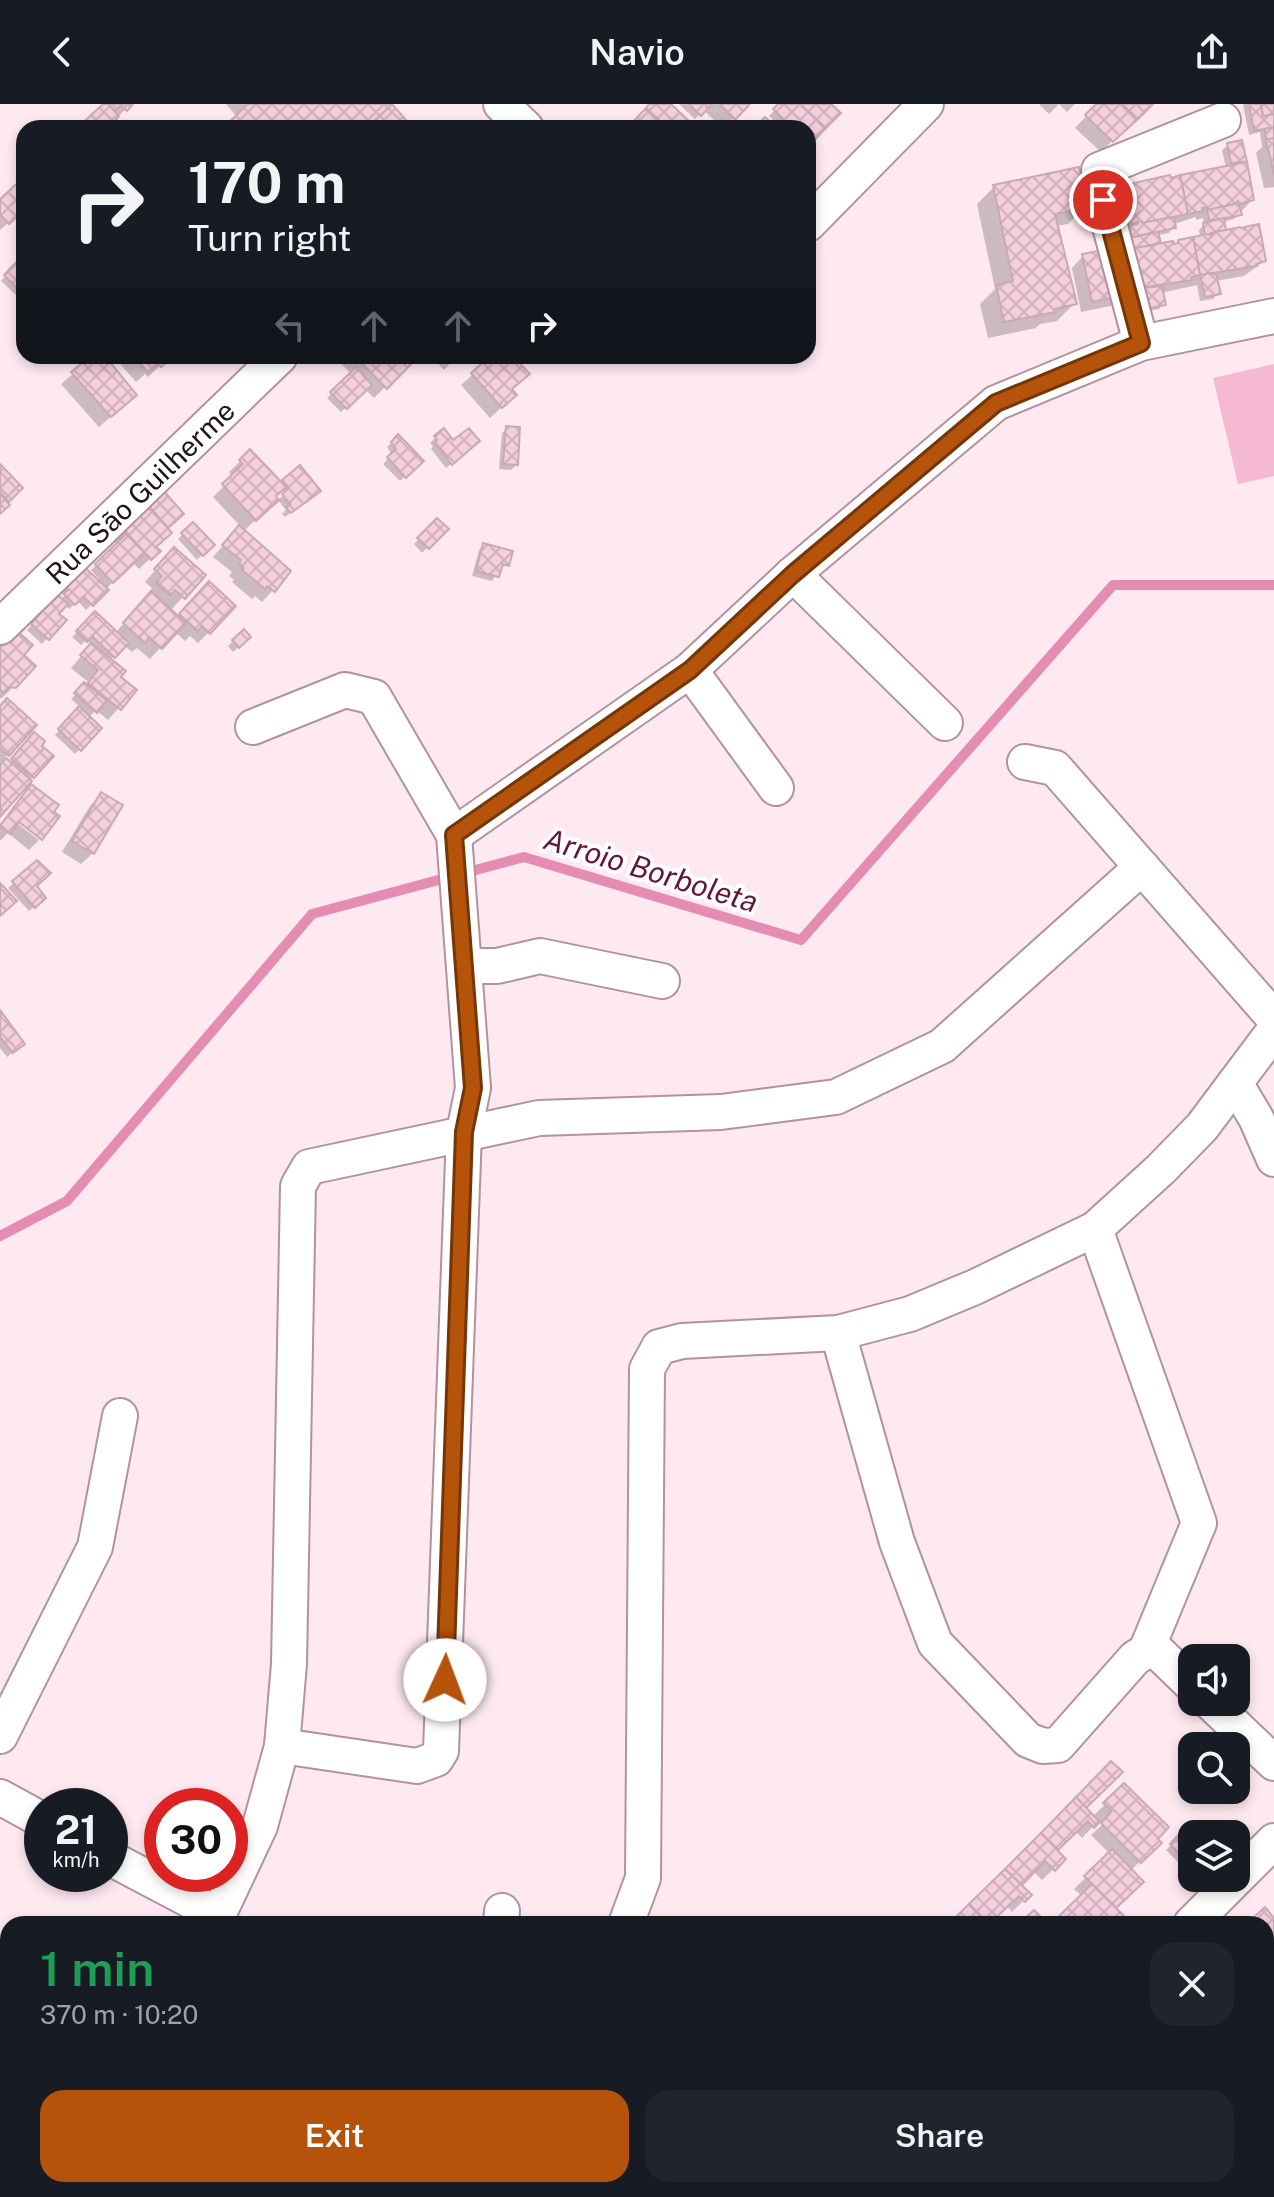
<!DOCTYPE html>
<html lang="en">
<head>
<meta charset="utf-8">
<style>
  :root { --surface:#171b24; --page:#20242c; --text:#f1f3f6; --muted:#9ea1a6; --accent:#b45309 }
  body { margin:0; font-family:"Public Sans",sans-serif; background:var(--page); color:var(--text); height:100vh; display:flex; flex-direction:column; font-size:30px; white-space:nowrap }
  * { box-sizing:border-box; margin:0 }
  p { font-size:26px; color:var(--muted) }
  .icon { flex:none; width:44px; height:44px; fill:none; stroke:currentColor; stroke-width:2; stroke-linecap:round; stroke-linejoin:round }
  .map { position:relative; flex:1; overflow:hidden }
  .drawer { position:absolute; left:0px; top:1812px; width:1274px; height:282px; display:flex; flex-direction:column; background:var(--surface); border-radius:24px 24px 0 0; box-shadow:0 4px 12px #0003 }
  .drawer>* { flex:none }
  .top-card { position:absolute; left:16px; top:16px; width:800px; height:244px; border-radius:24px; box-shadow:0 4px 12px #0003; background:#171b24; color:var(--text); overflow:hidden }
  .controls { position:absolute; left:1178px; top:1540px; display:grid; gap:16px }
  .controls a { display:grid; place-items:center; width:72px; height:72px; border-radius:16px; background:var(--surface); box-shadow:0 4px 12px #0003; font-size:40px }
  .speed { position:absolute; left:24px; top:1684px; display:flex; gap:16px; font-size:40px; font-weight:700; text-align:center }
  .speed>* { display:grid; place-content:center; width:104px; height:104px; border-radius:50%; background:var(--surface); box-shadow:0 4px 12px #0003; line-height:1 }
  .speed small { font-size:20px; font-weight:400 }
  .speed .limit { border:12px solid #d22; background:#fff; color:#111 }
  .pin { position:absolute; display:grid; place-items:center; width:68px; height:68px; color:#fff; margin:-34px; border:4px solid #fff; border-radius:50%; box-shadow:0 2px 8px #0007 }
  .me { position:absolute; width:88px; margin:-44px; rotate:2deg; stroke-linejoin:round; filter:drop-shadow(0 0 6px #0008) }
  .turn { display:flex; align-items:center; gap:28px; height:168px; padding:0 40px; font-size:36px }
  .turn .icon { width:104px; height:104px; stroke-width:2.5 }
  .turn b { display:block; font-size:56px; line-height:68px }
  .lanes { display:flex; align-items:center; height:76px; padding:0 40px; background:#0003; justify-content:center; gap:40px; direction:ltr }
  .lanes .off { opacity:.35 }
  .round { display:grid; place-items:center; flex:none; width:84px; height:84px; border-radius:24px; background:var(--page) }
  .overview { display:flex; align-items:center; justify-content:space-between; height:136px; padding:0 40px }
  h1 { font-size:48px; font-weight:600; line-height:60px; color:#1e9e55 }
  .button { display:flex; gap:16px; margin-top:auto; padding:16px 40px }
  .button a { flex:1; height:92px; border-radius:24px; background:var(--accent); color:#fff; font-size:32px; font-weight:600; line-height:92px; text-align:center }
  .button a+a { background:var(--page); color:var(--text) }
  header { display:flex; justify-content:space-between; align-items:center; height:104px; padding:0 40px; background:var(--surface); font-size:36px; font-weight:600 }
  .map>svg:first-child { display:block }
  .pitch { fill:#f6b9d2 }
  .shadow { fill:#0003; fill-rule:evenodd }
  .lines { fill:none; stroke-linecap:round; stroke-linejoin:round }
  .stream { stroke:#e48cb2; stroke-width:10 }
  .building { fill:url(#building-cross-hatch); stroke:#caa9b6; stroke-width:2 }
  .minor-casing { stroke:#b2929e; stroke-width:38 }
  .minor { stroke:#fff; stroke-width:34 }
  .route-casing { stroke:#753606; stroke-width:20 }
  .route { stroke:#b45309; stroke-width:14 }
  .labels { text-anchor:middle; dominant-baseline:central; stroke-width:8; stroke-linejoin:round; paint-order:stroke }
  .street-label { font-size:28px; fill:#201419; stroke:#fff }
  .water-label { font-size:30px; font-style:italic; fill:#63163e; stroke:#fff }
</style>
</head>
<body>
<header><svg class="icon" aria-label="back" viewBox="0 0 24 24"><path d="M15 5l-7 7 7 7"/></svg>Navio<svg class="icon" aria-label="share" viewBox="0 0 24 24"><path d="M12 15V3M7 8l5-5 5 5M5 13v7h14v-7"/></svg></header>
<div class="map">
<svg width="1274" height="2093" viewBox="0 0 1274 2093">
  <defs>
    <pattern id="building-cross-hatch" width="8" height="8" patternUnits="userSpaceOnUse" patternTransform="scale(2)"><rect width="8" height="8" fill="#f4cedd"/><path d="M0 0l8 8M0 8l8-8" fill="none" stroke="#d1b0bd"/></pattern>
  </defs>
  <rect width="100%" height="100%" fill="#fee9f1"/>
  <polygon class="pitch" points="1274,260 1274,372 1238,380 1213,274"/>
  <g class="shadow">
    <polygon points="106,0 131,0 106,24 80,24"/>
    <polygon points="226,0 390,0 411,24 225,24 237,13"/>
    <polygon points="679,0 747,0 723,24 703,6 695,15"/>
    <polygon points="781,0 828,0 838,9 808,41 808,24 782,24 769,12"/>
    <polygon points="1039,0 1075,0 1067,8 1059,0 1049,10"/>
    <polygon points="1098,0 1149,0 1101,48 1075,24"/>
    <polygon points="1243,0 1274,0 1274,83 1264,84 1256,49 1262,43 1260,28 1249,31"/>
    <path d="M1228,41L1245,57L1242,60L1252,96L1234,115L1223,118L1224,125L1264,157L1244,172L1216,177L1218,189L1213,195L1200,197L1197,181L1161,189L1164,200L1159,205L1140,209L1122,190L1111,202L1081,208L1072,164L1083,152L1114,146L1110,134L1170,76L1226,64L1222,46ZM1196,113V116L1203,114L1204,120L1199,126L1200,134L1179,138L1176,141L1159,142L1157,131L1169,129L1174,120Z"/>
    <polygon points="24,76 24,105 0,126 0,98"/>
    <polygon points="994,83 1085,103 1068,120 1056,122 1074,200 1057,217 1040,220 1036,224 988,234 980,200 995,185 977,100"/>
    <polygon points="24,147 24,191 20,195 1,177 20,156 18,154"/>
    <polygon points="94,252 102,252 123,302 99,323 61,280"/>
    <polygon points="113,252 170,252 148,273 145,270 136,278"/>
    <polygon points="334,252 416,252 374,294 365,285 341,308 327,294 351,270"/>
    <polygon points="431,252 457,252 444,266"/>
    <polygon points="493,252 511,252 510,286 503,302 490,314 461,281"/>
    <polygon points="530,252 545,252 532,257"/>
    <polygon points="507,324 516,361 511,366 499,365 502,329"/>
    <polygon points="398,333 421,357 400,377 383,360 392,351 387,343"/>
    <polygon points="435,334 453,339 472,342 446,364 431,345 433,342 430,339"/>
    <polygon points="250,348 280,380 284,377 313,392 285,413 282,410 286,406 278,396 285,390 281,385 273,392 276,395 243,428 273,486 262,498 255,492 252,495 232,478 234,476 229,472 232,468 213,453 240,422 213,393 233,373 229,368"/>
    <polygon points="181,410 165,424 154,443 158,447 139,465 132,458 86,506 78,497 69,505 65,501 57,510 64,516 42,540 27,526 44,507 36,499 60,496 64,492 57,484 99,475 91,466 117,441 111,434 123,421"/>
    <polygon points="437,417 446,425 422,449 414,440"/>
    <polygon points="193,420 212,441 197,456 178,435"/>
    <polygon points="484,441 507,461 499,465 492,477 472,472 479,446"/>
    <polygon points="163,457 203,471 170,507 177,514 198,490 209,528 198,539 190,532 185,537 175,528 150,555 137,544 132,548 124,541 110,557 118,573 134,587 108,616 96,606 88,614 99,624 75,650 55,631 81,604 71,595 88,578 71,564 91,541 86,536 81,541 72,533 95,510 115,529 148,493 147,491 152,484 145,478"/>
    <polygon points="243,528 249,533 233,548 228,542"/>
    <polygon points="0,545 21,551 14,582 2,594 0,594"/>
    <polygon points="0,604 34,621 4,654 9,659 29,636 51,652 0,710"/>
    <polygon points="31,683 10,714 39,736 29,746 8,729 0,737 0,720"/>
    <polygon points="101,690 93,749 81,760 62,748 90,702"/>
    <polygon points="37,759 34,783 44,794 29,807 8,784"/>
    <polygon points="0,909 17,945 7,953 0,944"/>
    <polygon points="1111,1660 1084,1704 1092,1713 1124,1682 1159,1739 1130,1767 1113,1805 1129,1820 1053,1820 1082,1792 1074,1785 1110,1750 1091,1731 1103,1720 1099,1716 1082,1734 1075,1727 1055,1746 1064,1755 1042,1776 1033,1767 1019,1781 1029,1791 1012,1808 1006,1801 987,1820 952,1820"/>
    <polygon points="1181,1731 1192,1742 1192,1753 1182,1762 1166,1746"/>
    <polygon points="1274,1834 1274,1929 1266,1937 1266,1841"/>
    <polygon points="1266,1958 1270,1962 1274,1958 1274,1988 1266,1978"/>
    <polygon points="1274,1993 1274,2038 1268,2043 1266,2001"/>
    <polygon points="1266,2056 1274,2058 1274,2093 1192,2093 1200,2086 1266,2086"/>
    <polygon points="681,2086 846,2086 843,2093 730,2093 726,2090 723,2093 674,2093"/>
    <polygon points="995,2086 1007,2086 1001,2092"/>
  </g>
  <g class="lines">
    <polyline class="stream" points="0,1132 67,1097 312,810 524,753 801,836 1113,481 1274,481"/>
  </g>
  <g class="building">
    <polygon points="103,0 108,0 119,12 109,24 77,24"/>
    <polygon points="108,0 133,0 127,7 121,1 115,7"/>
    <polygon points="392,0 413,24 367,24"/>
    <polygon points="392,0 367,24 223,24 248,0"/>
    <polygon points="649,0 671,0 693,21 691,24 667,24 646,4"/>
    <polygon points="689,0 712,0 701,12"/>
    <polygon points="719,0 750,0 735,16"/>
    <polygon points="778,0 800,0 826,24 810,41 808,39 808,24 792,24 773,5"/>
    <polygon points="800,0 831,0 841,9 826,24"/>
    <polygon points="1096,0 1122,0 1138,15 1113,38 1085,11"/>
    <polygon points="1122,0 1153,0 1138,15"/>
    <polygon points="1249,0 1261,0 1263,12 1274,10 1274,23 1254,27"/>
    <polygon points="1261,0 1274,0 1274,10 1263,12"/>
    <polygon points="646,4 667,24 635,24 631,20"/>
    <polygon points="765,13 777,24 754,24"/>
    <polygon points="1274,23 1274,34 1266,36 1265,25"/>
    <polygon points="1274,34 1274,71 1266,36"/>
    <polygon points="1242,36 1247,58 1231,59 1227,39"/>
    <polygon points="1247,58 1254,96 1239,100 1238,97 1235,100 1207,106 1207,103 1202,104 1203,107 1188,110 1180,71"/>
    <polygon points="1079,63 1087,104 1055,110 1077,200 1055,205 1056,208 1004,218 996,181 1013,177 993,81"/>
    <polygon points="1170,71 1171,74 1180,71 1188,110 1142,119 1141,117 1121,123 1112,84"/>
    <polygon points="24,73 24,106 9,120 0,110 0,95"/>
    <polygon points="1238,97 1242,111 1210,117 1207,106 1235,100"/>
    <polygon points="1174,113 1176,124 1132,133 1130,122 1138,120 1137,118 1141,117 1142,119"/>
    <polygon points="1224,114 1226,126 1211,129 1212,132 1205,131 1203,119"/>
    <polygon points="1259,120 1266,157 1256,160 1257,162 1200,171 1193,133 1208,130 1212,132 1211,129 1240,123 1244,125 1244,123"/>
    <polygon points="1158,128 1161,139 1126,146 1124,135"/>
    <polygon points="1193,133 1200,171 1191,173 1192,176 1134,185 1126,146 1173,137 1174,140 1178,139 1178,136"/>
    <polygon points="1115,144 1124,191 1092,198 1082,150"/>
    <polygon points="24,150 24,190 4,171"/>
    <polygon points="1210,169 1216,170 1221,190 1205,193 1200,171"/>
    <polygon points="1162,182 1166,201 1145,205 1134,185"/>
    <polygon points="91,252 105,252 137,291 111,313 71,268"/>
    <polygon points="133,252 173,252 161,263 158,260 148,268"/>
    <polygon points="355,252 419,252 387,285"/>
    <polygon points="490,252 513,252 530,270 512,285 517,291 502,304 471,269"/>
    <polygon points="356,263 372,281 347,305 330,288"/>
    <polygon points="506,322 520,323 518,361 503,360"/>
    <polygon points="444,324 453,336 469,324 480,337 452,361 435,338 437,336 434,332"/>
    <polygon points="398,330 424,357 406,374 387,353 396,345 391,338"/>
    <polygon points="250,345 286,383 276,392 279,396 256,417 222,380 243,360 239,356"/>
    <polygon points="0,360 23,384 9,398 0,388"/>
    <polygon points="300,361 321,387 291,409 286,404 290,400 282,390 289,384 282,376"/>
    <polygon points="162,385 184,410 168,424 146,399"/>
    <polygon points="0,390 10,401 0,410"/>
    <polygon points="143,395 172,429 156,443 161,447 151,456 120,421"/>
    <polygon points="437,414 449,425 429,445 417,434"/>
    <polygon points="193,418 215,441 203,452 181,429"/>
    <polygon points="239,421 291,467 275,488 267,482 265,485 242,466 244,464 239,460 241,456 222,441"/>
    <polygon points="126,430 145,449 113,479 95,460"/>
    <polygon points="483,439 513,447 509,462 503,460 499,473 476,467"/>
    <polygon points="174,443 206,471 185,495 175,486 170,491 156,479 162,472 154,465"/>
    <polygon points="80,459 109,486 93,502 84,493 75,501 64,490 68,486 61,478"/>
    <polygon points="209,477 236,502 210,530 202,522 198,527 179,510"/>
    <polygon points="49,483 68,500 59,510 67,516 49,536 31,520 47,501 39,493"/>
    <polygon points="151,487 186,519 162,545 149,533 145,539 123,519"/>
    <polygon points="95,507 129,539 115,554 92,532 87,538 76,527"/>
    <polygon points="244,525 251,533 239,544 232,536"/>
    <polygon points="16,526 33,541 24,551 36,562 16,584 10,583 4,589 0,585 0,541"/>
    <polygon points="91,539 126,567 121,573 137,586 121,606 88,579 98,566 80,551"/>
    <polygon points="84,578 107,597 97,609 74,589"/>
    <polygon points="7,594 37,621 9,652 0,644 0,602"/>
    <polygon points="79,602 102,624 81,647 58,625"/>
    <polygon points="34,628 45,637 42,642 54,652 34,674 11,655"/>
    <polygon points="6,654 32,677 0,713 0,661"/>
    <polygon points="31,680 59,701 54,708 60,712 42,736 19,718 10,730 0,722"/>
    <polygon points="101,688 123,701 94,750 72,737"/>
    <polygon points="37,756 51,769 37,782 46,794 35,804 12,777"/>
    <polygon points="0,779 17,797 0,812"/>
    <polygon points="0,906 25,940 13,949 0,933"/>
    <polygon points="1111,1657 1123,1668 1086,1704 1076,1693"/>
    <polygon points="1124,1679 1169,1723 1158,1735 1162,1739 1141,1759 1101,1719 1112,1707 1103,1699"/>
    <polygon points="1076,1693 1100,1718 1094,1724 1088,1717 1058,1746 1041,1729"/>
    <polygon points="1181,1728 1192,1739 1192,1755 1189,1759 1170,1740"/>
    <polygon points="1041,1729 1066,1755 1055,1767 1045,1757 1022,1781 1005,1765"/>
    <polygon points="1112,1745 1144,1778 1116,1804 1084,1772"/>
    <polygon points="1005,1765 1032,1791 1025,1798 1019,1792 989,1820 969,1800"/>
    <polygon points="1092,1780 1132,1820 1061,1820 1056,1815"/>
    <polygon points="969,1800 989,1820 949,1820"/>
    <polygon points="1265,1803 1274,1814 1274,1828 1268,1833 1266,1820 1257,1820 1252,1815"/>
    <polygon points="1034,1806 1048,1820 1019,1820"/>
    <polygon points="1274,1831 1274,1884 1266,1875 1266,1838"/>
    <polygon points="1266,1897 1274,1906 1274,1931 1266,1939"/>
    <polygon points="1274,1990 1274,2014 1266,2022 1266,1998"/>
    <polygon points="1274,2014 1274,2039 1266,2030 1266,2022"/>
    <polygon points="1269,2050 1274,2055 1274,2093 1263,2093 1259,2088 1254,2092 1250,2088 1252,2086 1266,2086 1266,2053"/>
    <polygon points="549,2086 554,2086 560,2093 541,2093"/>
    <polygon points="576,2086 593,2086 599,2093 567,2093"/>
    <polygon points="678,2086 688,2086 695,2093 671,2093"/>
    <polygon points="688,2086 733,2086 726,2093 695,2093"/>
    <polygon points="757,2086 849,2086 851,2088 845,2093 764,2093"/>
    <polygon points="1009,2086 1046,2086 1052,2093 1005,2093"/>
    <polygon points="1046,2086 1115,2086 1121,2093 1052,2093"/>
    <polygon points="1132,2086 1181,2086 1188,2093 1124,2093"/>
    <polygon points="1197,2086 1214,2086 1220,2093 1189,2093"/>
    <polygon points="1217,2086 1248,2086 1255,2093 1224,2093"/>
  </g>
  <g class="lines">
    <defs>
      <g id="minor">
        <polyline points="501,0 526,24"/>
        <polyline points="808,120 926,0"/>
        <polyline points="1141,239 1103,96 1099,66 1223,16"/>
        <polyline points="793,470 945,619"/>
        <polyline points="0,523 280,252"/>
        <polyline points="690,566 776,684"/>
        <polyline points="253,623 345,586 374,593 454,731 473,984 464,1028 441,1647 436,1655 417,1662 282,1642"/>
        <polyline points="1025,658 1055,664 1274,914"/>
        <polyline points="454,731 690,566 793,470 996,299 1141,239 1274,212"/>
        <polyline points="464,862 497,862 540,852 662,877"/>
        <polyline points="1235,979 1256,1014 1274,1055"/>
        <polyline points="1095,1125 1199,1419 1146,1547"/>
        <polyline points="838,1229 897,1438 935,1539 1028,1636 1043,1642 1058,1641 1135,1554 1146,1547 1158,1548 1192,1581"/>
        <polyline points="1210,1598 1274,1659"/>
        <polyline points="0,1632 95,1443 120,1312"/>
        <polyline points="0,1693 42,1716"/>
        <polyline points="110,1754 218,1811"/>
        <polyline points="214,1820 260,1722 282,1642 289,1560 298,1082 309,1063 539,1014 721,1008 836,993 942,942 1142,763"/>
        <polyline points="501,1820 502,1807"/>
        <polyline points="626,1820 643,1774 647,1265 659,1243 682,1237 838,1229 910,1210 975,1183 1095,1125 1161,1065 1202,1023 1274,927"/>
        <polyline points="1191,1820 1274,1737"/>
        <polyline points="0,2028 8,2033"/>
        <polyline points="88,2086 95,2093"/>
        <polyline points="309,2093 315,2086"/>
        <polyline points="918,2093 925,2086"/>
      </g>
    </defs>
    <use href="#minor" class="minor-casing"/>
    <use href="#minor" class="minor"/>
  </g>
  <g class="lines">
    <defs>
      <polyline id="route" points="445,1576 464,1028 473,984 454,731 690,566 793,470 996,299 1141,239 1103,96"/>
    </defs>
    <use href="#route" class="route-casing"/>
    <use href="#route" class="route"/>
  </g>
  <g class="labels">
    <g class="street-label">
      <text transform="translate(140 388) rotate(-44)">Rua São Guilherme</text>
    </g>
    <g class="water-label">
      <text transform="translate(651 766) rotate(17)">Arroio Borboleta</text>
    </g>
  </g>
</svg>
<div class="controls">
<a><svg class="icon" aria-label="sound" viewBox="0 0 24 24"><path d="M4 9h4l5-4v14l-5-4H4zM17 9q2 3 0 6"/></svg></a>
<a><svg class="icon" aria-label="search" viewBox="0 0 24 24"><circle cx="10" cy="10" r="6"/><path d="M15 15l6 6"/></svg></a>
<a><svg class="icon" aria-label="layers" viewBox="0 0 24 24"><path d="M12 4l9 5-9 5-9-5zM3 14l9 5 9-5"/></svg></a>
</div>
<div class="speed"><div>21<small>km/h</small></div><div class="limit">30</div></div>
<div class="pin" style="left:1103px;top:96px;background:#d93025"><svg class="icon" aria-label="arrive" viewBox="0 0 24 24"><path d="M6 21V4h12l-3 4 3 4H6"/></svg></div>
<svg class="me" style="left:445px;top:1576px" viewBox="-20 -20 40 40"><circle r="19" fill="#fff"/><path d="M0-13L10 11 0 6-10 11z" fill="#b45309"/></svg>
<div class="top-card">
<div class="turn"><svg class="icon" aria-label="right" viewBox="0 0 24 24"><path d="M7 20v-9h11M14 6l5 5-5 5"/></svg><div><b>170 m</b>Turn right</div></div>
<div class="lanes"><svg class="icon off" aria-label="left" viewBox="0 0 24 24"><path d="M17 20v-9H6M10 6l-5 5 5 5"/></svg><svg class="icon off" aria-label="ahead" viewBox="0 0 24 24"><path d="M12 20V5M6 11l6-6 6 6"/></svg><svg class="icon off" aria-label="ahead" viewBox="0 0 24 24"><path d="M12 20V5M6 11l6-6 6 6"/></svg><svg class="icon" aria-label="right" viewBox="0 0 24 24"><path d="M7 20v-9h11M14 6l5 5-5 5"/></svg></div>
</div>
<section class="drawer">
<div class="overview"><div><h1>1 min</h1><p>370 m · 10:20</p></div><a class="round"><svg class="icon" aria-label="close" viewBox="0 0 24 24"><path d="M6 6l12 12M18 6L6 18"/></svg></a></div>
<div class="button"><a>Exit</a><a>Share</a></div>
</section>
</div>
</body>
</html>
